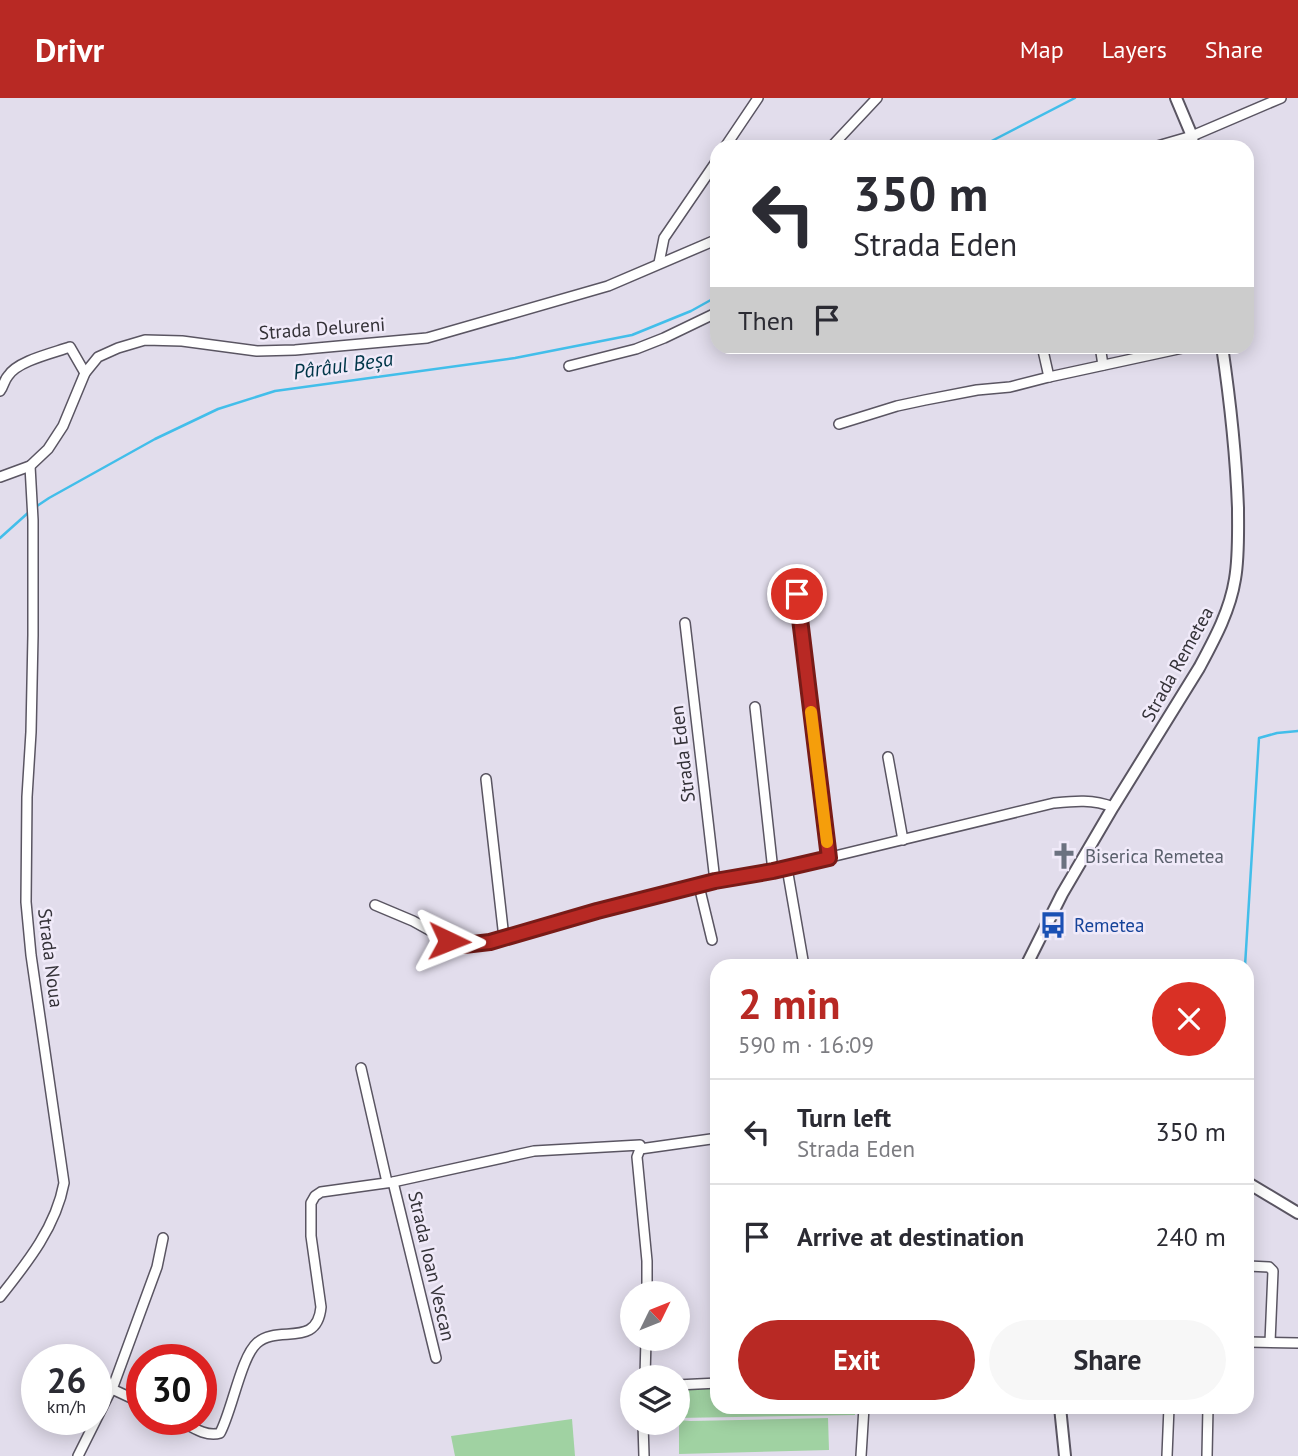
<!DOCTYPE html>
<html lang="en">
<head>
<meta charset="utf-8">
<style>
  :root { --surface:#fff; --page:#f7f7f7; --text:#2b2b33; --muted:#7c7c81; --line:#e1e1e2; --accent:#b82924 }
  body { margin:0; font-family:"PT Sans",sans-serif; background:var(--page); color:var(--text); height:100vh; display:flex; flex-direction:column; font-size:26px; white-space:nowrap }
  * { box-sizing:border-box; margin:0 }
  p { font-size:23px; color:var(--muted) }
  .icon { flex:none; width:38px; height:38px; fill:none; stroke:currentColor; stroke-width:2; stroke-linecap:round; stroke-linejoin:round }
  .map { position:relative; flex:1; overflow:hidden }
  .details { position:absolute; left:710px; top:861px; width:544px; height:455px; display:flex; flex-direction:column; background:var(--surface); border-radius:21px; box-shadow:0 4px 18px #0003 }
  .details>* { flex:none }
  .top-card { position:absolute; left:710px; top:42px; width:544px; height:214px; border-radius:21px; box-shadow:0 4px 18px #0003; background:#fff; color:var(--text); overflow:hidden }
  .needle { width:46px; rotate:47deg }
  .fabs { position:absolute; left:620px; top:1183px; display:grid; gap:14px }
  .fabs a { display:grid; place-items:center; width:70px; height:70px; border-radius:50%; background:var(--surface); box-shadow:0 4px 18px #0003; font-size:35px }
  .speed { position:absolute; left:21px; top:1246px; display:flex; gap:14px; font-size:35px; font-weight:700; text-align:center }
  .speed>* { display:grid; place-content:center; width:91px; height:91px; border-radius:50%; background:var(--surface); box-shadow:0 4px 18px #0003; line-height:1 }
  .speed small { font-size:18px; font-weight:400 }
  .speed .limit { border:10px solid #d22; background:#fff; color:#111 }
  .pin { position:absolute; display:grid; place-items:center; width:60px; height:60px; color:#fff; margin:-30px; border:4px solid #fff; border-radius:50%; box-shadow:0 2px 7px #0007 }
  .me { position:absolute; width:77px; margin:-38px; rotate:92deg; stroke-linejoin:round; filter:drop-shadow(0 0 5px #0008) }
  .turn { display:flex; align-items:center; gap:24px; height:147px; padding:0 28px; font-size:32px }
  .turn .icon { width:91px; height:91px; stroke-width:2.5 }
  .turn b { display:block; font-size:49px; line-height:60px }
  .then { display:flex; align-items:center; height:66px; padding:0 28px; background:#0003; gap:14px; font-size:26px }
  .round { display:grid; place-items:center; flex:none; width:74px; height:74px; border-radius:37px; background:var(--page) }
  .overview { display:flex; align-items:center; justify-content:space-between; height:119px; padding:0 28px }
  h1 { font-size:42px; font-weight:600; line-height:52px; color:var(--accent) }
  .cta { display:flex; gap:14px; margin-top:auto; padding:14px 28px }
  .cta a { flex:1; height:80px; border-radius:42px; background:var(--accent); color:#fff; font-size:28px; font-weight:600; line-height:80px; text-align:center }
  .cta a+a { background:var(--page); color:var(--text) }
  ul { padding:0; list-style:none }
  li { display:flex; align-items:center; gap:21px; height:105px; padding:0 28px; border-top:2px solid var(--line) }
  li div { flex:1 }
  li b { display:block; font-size:26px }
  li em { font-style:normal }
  header { display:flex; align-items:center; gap:42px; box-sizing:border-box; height:98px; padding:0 35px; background:var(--accent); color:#fff }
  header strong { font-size:33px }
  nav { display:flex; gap:38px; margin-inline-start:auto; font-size:24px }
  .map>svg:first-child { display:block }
  .green { fill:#a0d2a2 }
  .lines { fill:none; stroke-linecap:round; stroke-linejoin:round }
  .stream { stroke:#42beea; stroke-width:2.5 }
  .minor-casing { stroke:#5a5562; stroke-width:12 }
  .tertiary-casing { stroke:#5a5562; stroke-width:14 }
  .minor { stroke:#fff; stroke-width:9 }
  .tertiary { stroke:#fff; stroke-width:10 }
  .route-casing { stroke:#781b17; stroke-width:18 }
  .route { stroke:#b82924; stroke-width:12 }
  .slow { stroke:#f59e0b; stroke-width:12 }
  .labels { text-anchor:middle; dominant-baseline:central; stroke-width:5; stroke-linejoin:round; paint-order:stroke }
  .street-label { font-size:19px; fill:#343238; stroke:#f0eaf9 }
  .worship-label { font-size:19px; fill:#5b616d; stroke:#f0eaf9; text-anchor:start }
  .transit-label { font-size:19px; fill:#164399; stroke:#f0eaf9; text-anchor:start }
  .water-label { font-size:21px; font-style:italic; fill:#003648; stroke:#f0eaf9 }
</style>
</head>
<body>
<header>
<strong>Drivr</strong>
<nav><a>Map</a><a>Layers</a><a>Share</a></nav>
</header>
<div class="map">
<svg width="1298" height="1358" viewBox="0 0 1298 1358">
  <rect width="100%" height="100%" fill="#e2ddec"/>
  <g class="green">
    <polygon points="717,1290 718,1309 855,1309 855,1317 677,1320 677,1292"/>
    <polygon points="828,1320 829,1352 679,1356 679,1322 690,1323"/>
    <polygon points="572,1321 575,1358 455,1358 451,1338"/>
  </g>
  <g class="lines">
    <g class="stream">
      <polyline points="980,49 1075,0"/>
      <polyline points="34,410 49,400 155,341 218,311 275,293 515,260 632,237 691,213 718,198"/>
      <polyline points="0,440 29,414"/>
      <polyline points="1245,868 1259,640 1277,635 1298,633"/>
    </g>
    <defs>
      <g id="minor">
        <polyline points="725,49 758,0"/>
        <polyline points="831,49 877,0"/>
        <polyline points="1154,49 1192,38 1281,0"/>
        <polyline points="659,165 664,140 718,61"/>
        <polyline points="1042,248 1049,279"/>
        <polyline points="1100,248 1103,267"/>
        <polyline points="569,268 636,251 664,240 718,214"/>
        <path d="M0,293C4,288 4,282 8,278C17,263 53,255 70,249L85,275"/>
        <polyline points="839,326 897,308 925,302 977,292 1010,289 1049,279 1192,248"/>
        <polyline points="0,379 30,368 48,351 63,328 85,275 98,259 118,250 145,242 182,243 257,253 295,252 427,240 608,188 718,141"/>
        <polyline points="797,496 829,759"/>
        <polyline points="685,525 715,783"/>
        <polyline points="755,609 773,773"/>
        <polyline points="888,659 903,742"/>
        <polyline points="486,681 504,840"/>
        <polyline points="787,770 804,868"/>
        <polyline points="699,788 712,842"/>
        <path d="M375,807L413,823L449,843L464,847L490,844L623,806L715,783L773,773L1054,705C1074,703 1093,701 1113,709"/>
        <polyline points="361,970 387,1084"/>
        <polyline points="640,1051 637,1059 647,1163 647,1195"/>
        <polyline points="640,1051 718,1040"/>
        <polyline points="393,1084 436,1260"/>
        <polyline points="1248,1168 1269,1169 1273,1173 1270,1244"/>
        <path d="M0,1199C27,1165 56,1129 64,1085L31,857L26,804L27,699L31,634L33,537V422L30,368"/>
        <polyline points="1248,1244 1298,1245"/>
        <polyline points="645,1279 646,1241"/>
        <polyline points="677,1287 718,1285"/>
        <polyline points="112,1291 142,1305"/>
        <path d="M177,1321C189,1327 206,1340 220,1335C232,1313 241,1259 257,1245C278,1226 317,1251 321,1209L311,1138V1105L315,1098L321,1094L393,1084L534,1053L640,1047V1051"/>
        <polyline points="643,1325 644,1358"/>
        <polyline points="78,1358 114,1286 157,1169 163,1140"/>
        <polyline points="861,1358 864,1309"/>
        <polyline points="1167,1358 1169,1309"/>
        <polyline points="1207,1358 1208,1309"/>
      </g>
      <g id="tertiary">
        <polyline points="1176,0 1192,38 1193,49"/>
        <path d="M1026,868L1062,796L1113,709L1199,570C1214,542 1230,513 1235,481C1239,458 1238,433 1238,410C1236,356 1230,302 1222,248"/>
        <polyline points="1248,1085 1298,1115"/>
        <polyline points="1060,1309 1065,1358"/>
      </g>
    </defs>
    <use href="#minor" class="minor-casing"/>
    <use href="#tertiary" class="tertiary-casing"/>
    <use href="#minor" class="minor"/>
    <use href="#tertiary" class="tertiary"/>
  </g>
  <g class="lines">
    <defs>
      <polyline id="route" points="449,843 464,847 490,844 597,813 715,783 773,773 829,760 797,496"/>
    </defs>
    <use href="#route" class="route-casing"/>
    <use href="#route" class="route"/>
    <polyline class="slow" points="811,614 827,744"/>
  </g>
  <defs>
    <symbol id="church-bare" viewBox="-9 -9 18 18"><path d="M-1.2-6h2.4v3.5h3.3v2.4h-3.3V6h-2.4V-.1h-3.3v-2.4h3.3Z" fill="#6b7280" stroke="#f0eaf9" stroke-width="2.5" paint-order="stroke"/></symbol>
    <symbol id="bus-bare" viewBox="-9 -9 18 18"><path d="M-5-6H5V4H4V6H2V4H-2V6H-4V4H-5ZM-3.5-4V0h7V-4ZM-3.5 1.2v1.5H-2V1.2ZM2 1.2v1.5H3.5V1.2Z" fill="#1a4fb4" stroke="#f0eaf9" stroke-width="2.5" paint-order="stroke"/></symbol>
  </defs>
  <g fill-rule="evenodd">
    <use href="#church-bare" x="1045" y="739" width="38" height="38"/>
    <use href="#bus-bare" x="1034" y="808" width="38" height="38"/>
  </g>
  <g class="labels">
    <g class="street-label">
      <text transform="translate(322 230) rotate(-4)">Strada Delureni</text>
      <text transform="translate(1177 566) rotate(-61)">Strada Remetea</text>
      <text transform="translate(682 656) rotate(-97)">Strada Eden</text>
      <text transform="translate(51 860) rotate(83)">Strada Noua</text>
      <text transform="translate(432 1168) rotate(77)">Strada Ioan Vescan</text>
    </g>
    <g class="worship-label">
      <text x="1085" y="758">Biserica Remetea</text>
    </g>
    <g class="transit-label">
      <text x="1074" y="827">Remetea</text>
    </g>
    <g class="water-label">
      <text transform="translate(343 267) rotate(-8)">Pârâul Beșa</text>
    </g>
  </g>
</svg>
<div class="fabs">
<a><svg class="needle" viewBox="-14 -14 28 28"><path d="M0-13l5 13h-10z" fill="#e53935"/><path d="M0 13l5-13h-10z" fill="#7c7c81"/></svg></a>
<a><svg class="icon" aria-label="layers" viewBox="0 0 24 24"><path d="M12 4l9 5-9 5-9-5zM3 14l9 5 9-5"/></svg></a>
</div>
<div class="speed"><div>26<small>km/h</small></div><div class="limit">30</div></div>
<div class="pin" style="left:797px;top:496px;background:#d93025"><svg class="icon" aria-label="arrive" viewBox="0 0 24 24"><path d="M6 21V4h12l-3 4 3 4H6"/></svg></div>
<svg class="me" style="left:449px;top:843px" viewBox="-20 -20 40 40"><path d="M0-17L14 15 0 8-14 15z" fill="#b82924" stroke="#fff" stroke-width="4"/></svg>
<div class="top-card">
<div class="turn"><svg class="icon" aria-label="left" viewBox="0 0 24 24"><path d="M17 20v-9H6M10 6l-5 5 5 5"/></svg><div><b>350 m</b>Strada Eden</div></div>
<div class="then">Then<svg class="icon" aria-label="arrive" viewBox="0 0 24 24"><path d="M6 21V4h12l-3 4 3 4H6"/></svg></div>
</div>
<section class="details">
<div class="overview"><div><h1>2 min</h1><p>590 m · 16:09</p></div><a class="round" style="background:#d93025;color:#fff"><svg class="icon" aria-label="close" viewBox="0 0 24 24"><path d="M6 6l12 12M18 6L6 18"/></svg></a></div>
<ul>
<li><svg class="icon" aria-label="left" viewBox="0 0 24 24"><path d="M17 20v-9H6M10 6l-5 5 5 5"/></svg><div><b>Turn left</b><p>Strada Eden</p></div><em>350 m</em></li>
<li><svg class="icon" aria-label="arrive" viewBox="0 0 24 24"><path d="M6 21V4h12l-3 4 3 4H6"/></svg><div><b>Arrive at destination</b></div><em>240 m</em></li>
</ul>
<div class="cta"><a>Exit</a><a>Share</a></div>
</section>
</div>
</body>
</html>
